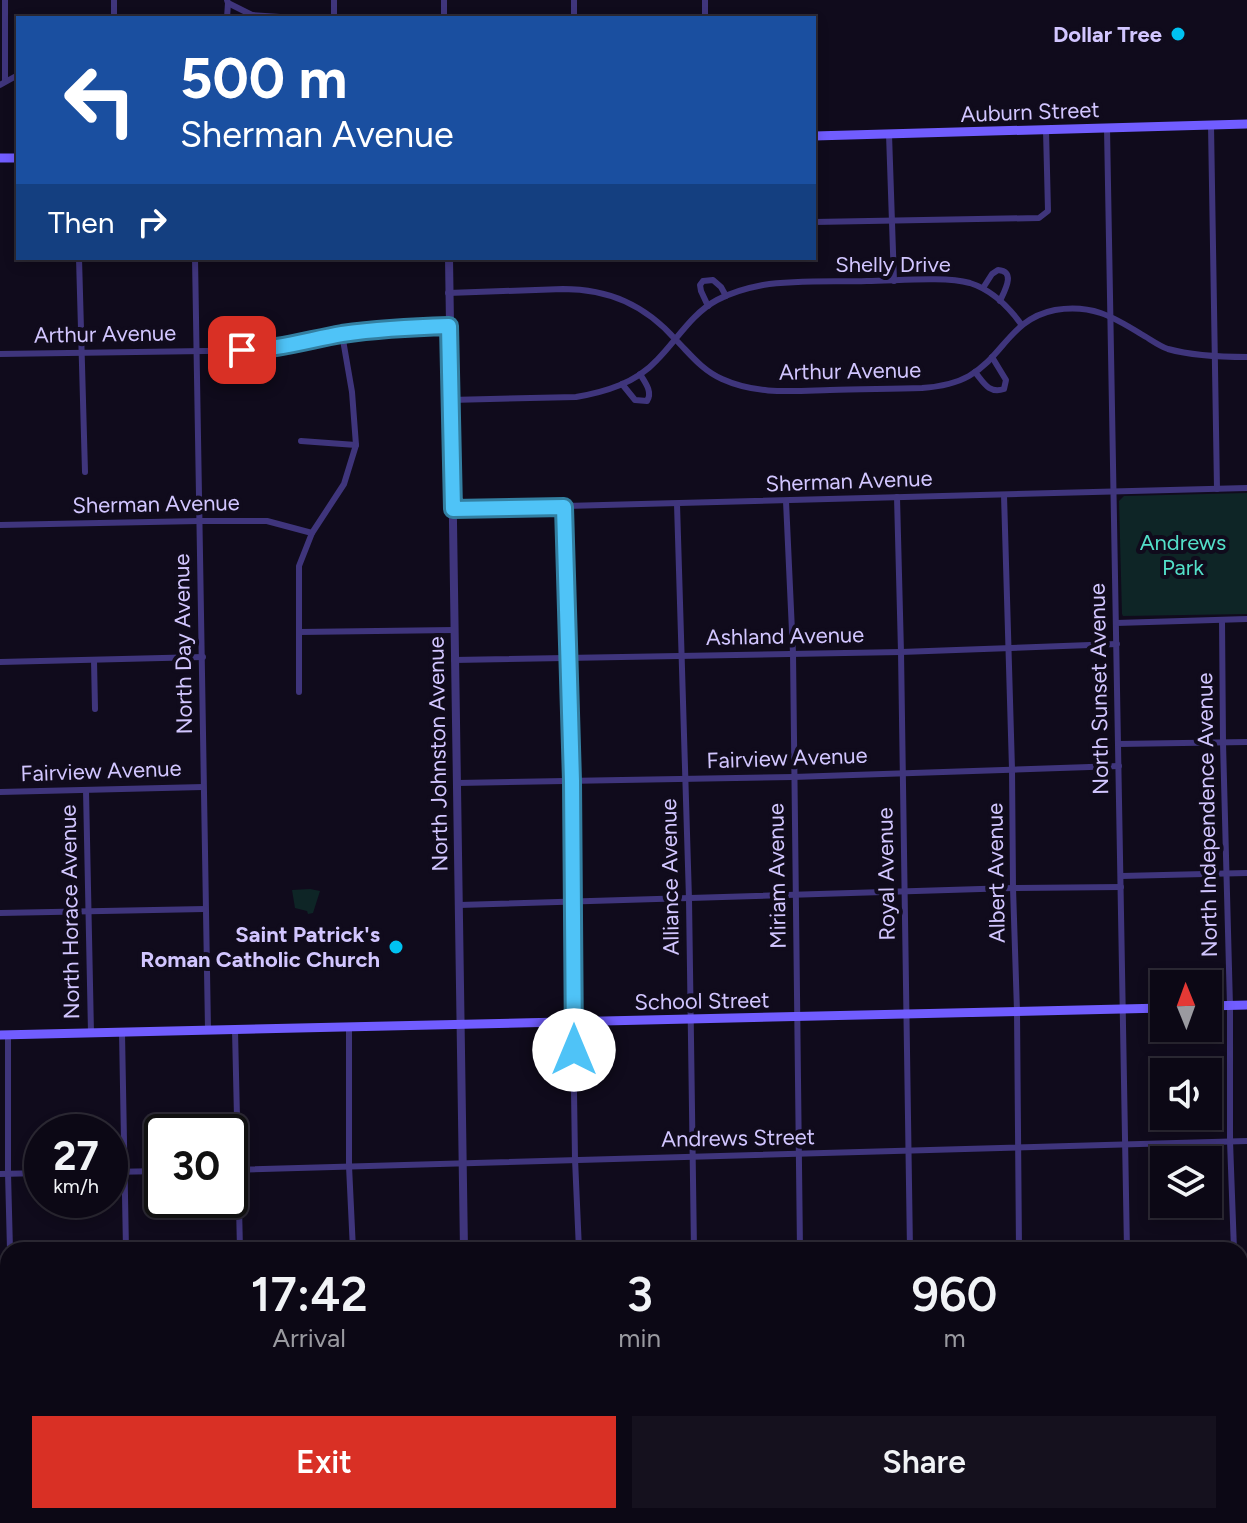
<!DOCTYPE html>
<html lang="en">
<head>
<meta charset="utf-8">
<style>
  :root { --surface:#0c0815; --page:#15111e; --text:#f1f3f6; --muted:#9a9aa0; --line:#2c2934; --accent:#d93025 }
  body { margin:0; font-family:Figtree,sans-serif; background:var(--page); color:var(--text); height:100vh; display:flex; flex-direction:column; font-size:30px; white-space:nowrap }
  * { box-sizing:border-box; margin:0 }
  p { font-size:26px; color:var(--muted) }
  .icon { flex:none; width:44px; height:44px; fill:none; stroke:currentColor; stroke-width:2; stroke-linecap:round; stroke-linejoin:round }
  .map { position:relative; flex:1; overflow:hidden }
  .drawer { position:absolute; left:0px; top:1242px; width:1248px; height:282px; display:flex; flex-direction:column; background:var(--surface); border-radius:24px 24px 0 0; box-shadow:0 4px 12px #0003,0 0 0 2px var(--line) }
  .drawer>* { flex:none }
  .banner { position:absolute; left:16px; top:16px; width:800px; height:244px; border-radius:0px; box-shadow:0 4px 12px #0003,0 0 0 2px var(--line); background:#1a4fa0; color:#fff; overflow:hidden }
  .needle { width:52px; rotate:359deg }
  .buttons { position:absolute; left:1150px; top:970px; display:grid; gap:16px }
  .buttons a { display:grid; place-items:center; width:72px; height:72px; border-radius:0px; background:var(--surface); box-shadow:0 4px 12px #0003,0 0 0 2px var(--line); font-size:40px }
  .speed { position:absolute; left:24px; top:1114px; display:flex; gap:16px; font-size:40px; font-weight:700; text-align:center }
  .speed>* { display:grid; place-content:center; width:104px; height:104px; border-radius:50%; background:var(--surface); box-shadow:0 4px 12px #0003,0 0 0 2px var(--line); line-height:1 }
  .speed small { font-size:20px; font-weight:400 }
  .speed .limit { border:4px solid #111; border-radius:12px; background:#fff; color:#111 }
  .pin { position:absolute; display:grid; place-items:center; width:68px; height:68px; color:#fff; margin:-34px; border-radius:16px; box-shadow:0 4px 12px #0006 }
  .me { position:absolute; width:88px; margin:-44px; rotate:0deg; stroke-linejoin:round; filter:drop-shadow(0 0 6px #0008) }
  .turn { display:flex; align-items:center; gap:28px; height:168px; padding:0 32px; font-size:36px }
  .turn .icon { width:104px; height:104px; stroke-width:2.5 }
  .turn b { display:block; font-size:56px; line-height:68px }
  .then { display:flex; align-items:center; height:76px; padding:0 32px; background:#0003; gap:16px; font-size:30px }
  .eta { display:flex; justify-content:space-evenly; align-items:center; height:136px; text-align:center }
  .eta b { font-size:48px; font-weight:600; line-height:56px }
  .action { display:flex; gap:16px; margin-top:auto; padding:16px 32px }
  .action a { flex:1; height:92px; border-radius:0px; background:var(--accent); color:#fff; font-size:32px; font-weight:600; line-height:92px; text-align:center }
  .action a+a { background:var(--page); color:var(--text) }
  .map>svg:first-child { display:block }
  .green { fill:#0e2526 }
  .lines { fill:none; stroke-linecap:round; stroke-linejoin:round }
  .minor { stroke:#3f357c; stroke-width:6 }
  .tertiary { stroke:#3f357c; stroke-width:8 }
  .secondary { stroke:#715dff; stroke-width:9 }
  .route-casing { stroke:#337fa1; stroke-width:20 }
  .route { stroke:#4fc3f7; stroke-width:14 }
  .poi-dot { fill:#00c2f1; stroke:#100b1c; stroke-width:3 }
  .labels { text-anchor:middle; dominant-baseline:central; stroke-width:8; stroke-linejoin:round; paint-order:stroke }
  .poi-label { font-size:22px; font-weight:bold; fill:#d2c6ff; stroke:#100b1c; text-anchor:end }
  .street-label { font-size:22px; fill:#d2c6ff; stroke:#100b1c }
  .park-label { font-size:22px; fill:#53dfc9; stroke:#100b1c }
</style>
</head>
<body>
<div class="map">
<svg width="1247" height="1523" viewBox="0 0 1247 1523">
  <rect width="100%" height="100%" fill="#100b1c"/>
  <g class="green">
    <polygon points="1247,493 1247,614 1123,616 1122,614 1119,501 1124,496"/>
    <polygon points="310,889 320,891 313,913 308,914 307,911 295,908 292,890"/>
  </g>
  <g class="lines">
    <g class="minor">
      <polyline points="5,0 5,81"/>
      <polyline points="114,0 114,18"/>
      <polyline points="227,0 228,3 252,15 242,18"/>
      <polyline points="334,0 334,18"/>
      <polyline points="444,0 444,18"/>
      <polyline points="574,0 574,18"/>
      <polyline points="705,0 705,18"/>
      <polyline points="252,15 295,18"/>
      <polyline points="227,18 228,3"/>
      <polyline points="0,85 18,75"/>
      <polyline points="1211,125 1217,489"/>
      <polyline points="1107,128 1127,1250"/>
      <polyline points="889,134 894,281"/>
      <polyline points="814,222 1039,218 1048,211 1046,130"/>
      <polyline points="79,258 85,472"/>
      <polyline points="195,258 208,1030"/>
      <path d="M983,288L992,274L998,270C1016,271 1005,290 1000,301"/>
      <path d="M448,293L563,289C609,289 645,305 676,340C691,355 702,370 722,379C757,395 793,391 830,390C861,389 891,389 922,388C937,387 955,384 969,376C1004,356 1010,319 1055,310C1091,304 1112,316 1141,334C1150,339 1159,346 1168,349C1193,356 1221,357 1247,357"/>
      <polyline points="708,306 701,291 700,285 703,281 713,280 721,287 726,296"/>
      <polyline points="0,354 265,350 342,334 391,328 449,326"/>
      <path d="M975,372C984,383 989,394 1004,389L1006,380L992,357"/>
      <path d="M622,384L635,400L647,401C653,392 645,382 640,374"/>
      <path d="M450,400L576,397C605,392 636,383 657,360C677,340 691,314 717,300C732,292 747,288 763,285C797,280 833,282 867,281C895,281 944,276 970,283C992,290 1008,306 1021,324"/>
      <polyline points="301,441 356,445"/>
      <polyline points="1004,495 1012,769 1013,888 1017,1011 1019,1250"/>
      <polyline points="897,497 901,652 910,1250"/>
      <polyline points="786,501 793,653 800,1250"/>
      <polyline points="677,504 689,899 694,1250"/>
      <polyline points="564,507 572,781 573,1023 575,1159 579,1250"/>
      <polyline points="453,509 1247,488"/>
      <polyline points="0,525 199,521 267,521 312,533"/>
      <polyline points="1222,620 1223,743 1230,1006 1230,1141 1234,1250"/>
      <polyline points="1116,623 1247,619"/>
      <polyline points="299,632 454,630"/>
      <polyline points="94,660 95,709"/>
      <polyline points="454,660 901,652 1117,644"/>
      <polyline points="0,662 203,657"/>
      <polyline points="299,692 299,566 312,533 344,484 356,445 352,392 342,334"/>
      <polyline points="1118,744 1247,742"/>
      <polyline points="457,783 793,777 1119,766"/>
      <polyline points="86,790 91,1033"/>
      <polyline points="0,792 203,787"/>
      <polyline points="1121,876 1247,873"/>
      <polyline points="459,905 1013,888 1121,887"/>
      <polyline points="0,913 205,909"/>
      <polyline points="349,1028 349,1166 353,1250"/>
      <polyline points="235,1030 240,1250"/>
      <polyline points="122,1033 126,1250"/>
      <polyline points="8,1035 8,1173 10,1250"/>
      <polyline points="230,1170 1247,1141"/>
      <polyline points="110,1172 162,1171"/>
      <polyline points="0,1174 42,1173"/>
      <polyline points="1240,1281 1247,1281"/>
      <polyline points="0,1393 8,1393"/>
      <polyline points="1240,1455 1247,1455"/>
      <polyline points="130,1516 131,1523"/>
      <polyline points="699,1516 699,1523"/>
      <polyline points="804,1516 804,1523"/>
      <polyline points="1024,1516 1024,1523"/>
      <polyline points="1237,1516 1237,1523"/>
      <polyline points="15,1523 15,1516"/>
      <polyline points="914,1523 914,1516"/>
      <polyline points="1133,1523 1133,1516"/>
    </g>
    <g class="tertiary">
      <polyline points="449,258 464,1250"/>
      <polyline points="469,1516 469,1523"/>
    </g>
    <g class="secondary">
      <polyline points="814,136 1247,124"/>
      <polyline points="0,158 18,158"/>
      <polyline points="1208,1006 1247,1005"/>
      <polyline points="0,1035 1164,1008"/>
    </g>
  </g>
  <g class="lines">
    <defs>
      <path id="route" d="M242,350C276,350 308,340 342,334C377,329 413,327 449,326L453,509L564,507L572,781L574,1050"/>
    </defs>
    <use href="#route" class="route-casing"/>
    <use href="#route" class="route"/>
  </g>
  <g class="poi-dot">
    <circle cx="1178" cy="34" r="8"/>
    <circle cx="396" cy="947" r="8"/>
  </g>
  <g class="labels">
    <g class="poi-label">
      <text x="1162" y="34">Dollar Tree</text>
      <text x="380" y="934">Saint Patrick's<tspan x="380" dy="25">Roman Catholic Church</tspan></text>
    </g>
    <g class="street-label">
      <text transform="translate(1030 112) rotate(-2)">Auburn Street</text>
      <text x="893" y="264">Shelly Drive</text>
      <text transform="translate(105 334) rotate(-1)">Arthur Avenue</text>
      <text transform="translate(850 371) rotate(-1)">Arthur Avenue</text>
      <text transform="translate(849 481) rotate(-2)">Sherman Avenue</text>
      <text transform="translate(156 504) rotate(-1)">Sherman Avenue</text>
      <text transform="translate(785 636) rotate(-1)">Ashland Avenue</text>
      <text transform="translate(183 644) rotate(-91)">North Day Avenue</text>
      <text transform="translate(1099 689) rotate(-91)">North Sunset Avenue</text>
      <text transform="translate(438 754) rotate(-91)">North Johnston Avenue</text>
      <text transform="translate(787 758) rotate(-2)">Fairview Avenue</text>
      <text transform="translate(101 771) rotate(-2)">Fairview Avenue</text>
      <text transform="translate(1207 815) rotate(-91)">North Independence Avenue</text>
      <text transform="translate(996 873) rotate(-91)">Albert Avenue</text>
      <text transform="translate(886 874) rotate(-91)">Royal Avenue</text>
      <text transform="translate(777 876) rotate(-91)">Miriam Avenue</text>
      <text transform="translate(670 877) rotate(-91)">Alliance Avenue</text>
      <text transform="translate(70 912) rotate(-91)">North Horace Avenue</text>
      <text transform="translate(702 1001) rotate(-1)">School Street</text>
      <text transform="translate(738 1138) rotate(-1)">Andrews Street</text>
    </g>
    <g class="park-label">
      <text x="1183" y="542">Andrews<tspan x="1183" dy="25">Park</tspan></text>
    </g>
  </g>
</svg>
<div class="buttons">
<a><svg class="needle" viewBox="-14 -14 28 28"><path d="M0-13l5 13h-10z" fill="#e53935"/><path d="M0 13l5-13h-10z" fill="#9a9aa0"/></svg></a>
<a><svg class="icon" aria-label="sound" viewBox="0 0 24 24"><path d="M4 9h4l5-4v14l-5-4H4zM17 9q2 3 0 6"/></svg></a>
<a><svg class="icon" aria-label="layers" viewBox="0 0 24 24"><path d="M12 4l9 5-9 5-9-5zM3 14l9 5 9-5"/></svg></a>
</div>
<div class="speed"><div>27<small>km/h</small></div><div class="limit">30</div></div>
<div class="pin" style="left:242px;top:350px;background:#d93025"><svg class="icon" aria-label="arrive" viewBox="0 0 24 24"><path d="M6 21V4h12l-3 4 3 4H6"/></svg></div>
<svg class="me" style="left:574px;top:1050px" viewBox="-20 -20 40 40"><circle r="19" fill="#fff"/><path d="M0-13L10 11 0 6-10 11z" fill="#4fc3f7"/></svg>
<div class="banner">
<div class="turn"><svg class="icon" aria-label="left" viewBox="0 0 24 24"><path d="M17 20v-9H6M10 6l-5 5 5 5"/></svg><div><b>500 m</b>Sherman Avenue</div></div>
<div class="then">Then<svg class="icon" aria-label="right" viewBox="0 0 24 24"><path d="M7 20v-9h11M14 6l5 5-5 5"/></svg></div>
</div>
<section class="drawer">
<div class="eta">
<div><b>17:42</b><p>Arrival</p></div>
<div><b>3</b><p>min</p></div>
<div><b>960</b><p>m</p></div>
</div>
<div class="action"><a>Exit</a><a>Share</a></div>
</section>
</div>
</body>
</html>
